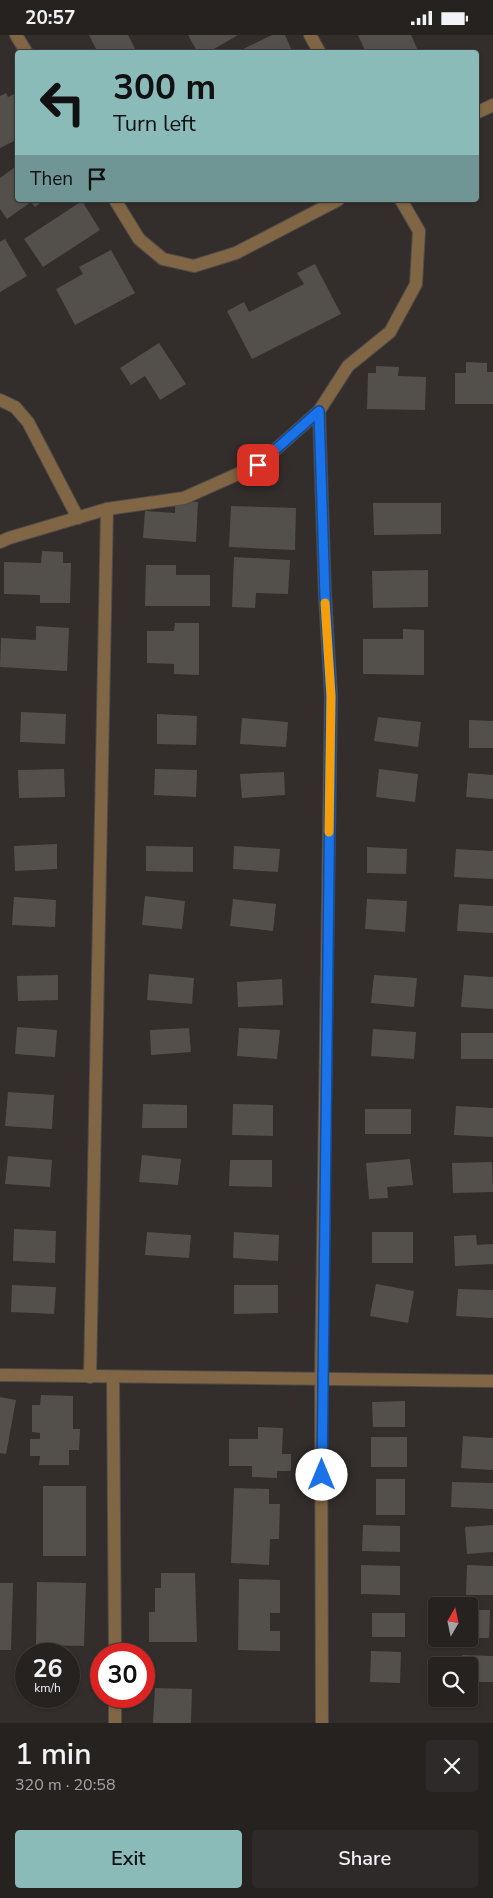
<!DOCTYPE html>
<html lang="en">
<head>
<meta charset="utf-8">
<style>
  :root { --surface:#262220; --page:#2e2a29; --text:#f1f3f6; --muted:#a4a4a5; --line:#423f3e; --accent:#8bbbb9 }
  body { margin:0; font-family:"Nunito Sans",sans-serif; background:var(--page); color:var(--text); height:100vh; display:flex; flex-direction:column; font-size:19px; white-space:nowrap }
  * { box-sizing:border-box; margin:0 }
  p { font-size:16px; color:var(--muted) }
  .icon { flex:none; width:28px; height:28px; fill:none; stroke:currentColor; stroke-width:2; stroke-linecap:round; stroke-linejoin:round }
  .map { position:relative; height:1688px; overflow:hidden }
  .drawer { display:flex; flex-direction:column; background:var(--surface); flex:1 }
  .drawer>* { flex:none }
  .banner { position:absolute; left:15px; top:15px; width:464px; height:152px; border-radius:5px; box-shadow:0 1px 4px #0004,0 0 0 1px var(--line); background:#8bbbb9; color:#111; overflow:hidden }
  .needle { width:32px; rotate:9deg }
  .fabs { position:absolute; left:428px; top:1562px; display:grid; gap:10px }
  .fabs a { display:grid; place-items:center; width:50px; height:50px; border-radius:5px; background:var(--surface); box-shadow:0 1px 4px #0004,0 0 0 1px var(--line); font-size:25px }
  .speed { position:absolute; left:15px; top:1608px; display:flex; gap:10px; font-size:25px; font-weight:700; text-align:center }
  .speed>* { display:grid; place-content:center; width:65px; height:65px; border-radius:50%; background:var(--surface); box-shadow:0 1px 4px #0004,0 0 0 1px var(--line); line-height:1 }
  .speed small { font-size:12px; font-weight:400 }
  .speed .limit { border:8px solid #d22; background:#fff; color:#111 }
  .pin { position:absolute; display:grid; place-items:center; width:42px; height:42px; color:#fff; margin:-21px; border-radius:10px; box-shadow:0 2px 8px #0006 }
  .me { position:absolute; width:55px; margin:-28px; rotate:0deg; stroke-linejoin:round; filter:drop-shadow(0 0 4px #0008) }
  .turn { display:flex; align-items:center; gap:18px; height:105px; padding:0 15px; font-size:22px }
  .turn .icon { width:65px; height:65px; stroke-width:2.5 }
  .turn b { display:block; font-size:35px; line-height:42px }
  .then { display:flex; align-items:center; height:48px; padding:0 15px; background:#0003; gap:10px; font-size:19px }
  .round { display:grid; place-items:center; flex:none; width:52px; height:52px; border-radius:5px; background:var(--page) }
  .headline { display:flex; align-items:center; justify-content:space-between; height:85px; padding:0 15px }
  h1 { font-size:30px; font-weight:600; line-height:38px }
  .primary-button { display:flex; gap:10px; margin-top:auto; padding:10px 15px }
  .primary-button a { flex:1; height:58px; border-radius:5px; background:var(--accent); color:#111; font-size:20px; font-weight:600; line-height:58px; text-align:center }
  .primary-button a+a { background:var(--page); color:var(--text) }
  .status { display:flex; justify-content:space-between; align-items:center; height:35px; padding:0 25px; background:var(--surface); direction:ltr }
  .status svg { height:14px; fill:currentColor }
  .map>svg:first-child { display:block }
  .building { fill:#534f4a }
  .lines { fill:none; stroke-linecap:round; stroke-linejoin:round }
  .minor-casing { stroke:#504b48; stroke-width:14 }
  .minor { stroke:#806644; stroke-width:12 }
  .route-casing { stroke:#114b97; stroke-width:12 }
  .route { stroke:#1a73e8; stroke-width:9 }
  .slow { stroke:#f59e0b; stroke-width:9 }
</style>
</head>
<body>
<div class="status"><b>20:57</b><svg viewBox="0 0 49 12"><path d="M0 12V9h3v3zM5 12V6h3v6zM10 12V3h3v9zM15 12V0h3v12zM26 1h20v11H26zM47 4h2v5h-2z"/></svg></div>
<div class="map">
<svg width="493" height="1688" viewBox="0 0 493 1688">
  <rect width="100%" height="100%" fill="#332e2b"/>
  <g class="building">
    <polygon points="89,0 128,0 137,18 98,18"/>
    <polygon points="188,0 238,0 207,18 198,18"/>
    <polygon points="272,0 285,0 293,18 235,18"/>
    <polygon points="358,0 411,0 419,18 366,18"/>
    <polygon points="18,57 18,104 0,113 0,61 6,58 8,62"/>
    <polygon points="18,130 18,165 44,165 35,172 31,167 7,184 0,174 0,143"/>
    <polygon points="82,166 100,195 43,232 24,204"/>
    <polygon points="5,204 27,241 0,257 0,207"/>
    <polygon points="111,215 135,258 75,290 56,254 83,239 79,232"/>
    <polygon points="315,229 341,279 252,324 227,276 244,267 249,277 304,249 297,238"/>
    <polygon points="159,308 186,349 160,365 145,341 131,350 120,333"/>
    <polygon points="466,327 487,328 487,337 493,337 493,369 455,369 455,338 466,338"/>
    <polygon points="376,331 399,332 398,341 426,342 425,375 367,374 368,338 376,338"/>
    <polygon points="175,466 198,467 196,507 143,503 145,476 175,478"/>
    <polygon points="373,468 441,468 441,499 374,500"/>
    <polygon points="231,471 296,473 295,515 229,512"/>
    <polygon points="42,516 63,517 63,528 71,528 70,568 40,568 40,560 4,559 4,527 41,528"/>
    <polygon points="234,522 290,525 288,559 256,558 255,573 232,572"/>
    <polygon points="146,530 176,530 176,540 210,540 210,571 145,571"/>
    <polygon points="428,535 428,572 373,573 372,536"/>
    <polygon points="175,588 199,588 199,640 174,639 174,629 147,628 147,596 174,596"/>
    <polygon points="36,591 69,593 67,636 0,632 1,603 36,605"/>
    <polygon points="403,594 424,595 424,640 363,639 363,604 403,604"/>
    <polygon points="21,677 66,679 65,709 20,707"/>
    <polygon points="157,679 197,681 196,710 157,709"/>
    <polygon points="378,682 421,687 418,712 374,706"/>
    <polygon points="242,683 288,687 286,712 240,709"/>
    <polygon points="469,685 493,686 493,713 469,713"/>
    <polygon points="64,734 65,762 19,763 18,735"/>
    <polygon points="155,734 197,735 196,762 154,760"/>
    <polygon points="379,734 418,739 415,767 376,762"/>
    <polygon points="284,737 285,760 242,763 240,739"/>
    <polygon points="468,738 493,740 493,764 466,762"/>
    <polygon points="57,809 57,834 15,836 14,811"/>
    <polygon points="146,811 193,812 193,837 146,836"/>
    <polygon points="234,811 280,814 278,837 233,834"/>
    <polygon points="367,812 407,814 406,839 367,838"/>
    <polygon points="456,814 493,816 493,844 454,842"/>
    <polygon points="145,861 185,866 182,894 142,890"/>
    <polygon points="14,862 56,865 55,892 12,890"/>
    <polygon points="233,864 276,869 273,896 230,891"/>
    <polygon points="367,864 407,866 405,897 365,894"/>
    <polygon points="459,869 493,871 493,898 457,896"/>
    <polygon points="149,939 194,943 192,969 147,965"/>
    <polygon points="58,940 58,965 18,966 17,941"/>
    <polygon points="374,940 417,943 414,972 371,968"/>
    <polygon points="464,940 493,942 493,974 461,972"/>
    <polygon points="282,944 283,970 238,972 237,947"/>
    <polygon points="17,992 57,995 55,1022 15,1019"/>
    <polygon points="189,993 191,1017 151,1020 150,995"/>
    <polygon points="239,993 280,995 277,1024 237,1021"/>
    <polygon points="373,994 416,997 414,1024 371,1021"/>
    <rect x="461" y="998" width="32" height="26"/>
    <polygon points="8,1057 54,1060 52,1094 5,1091"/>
    <polygon points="143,1069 187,1070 187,1093 142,1093"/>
    <polygon points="233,1069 273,1070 273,1101 232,1100"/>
    <polygon points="456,1071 493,1073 493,1102 454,1100"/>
    <rect x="365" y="1074" width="46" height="25"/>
    <polygon points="142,1120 181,1124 178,1150 139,1147"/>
    <polygon points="8,1121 52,1125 50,1152 5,1149"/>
    <polygon points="410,1124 413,1150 387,1152 388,1163 369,1164 366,1128"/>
    <polygon points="230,1125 272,1125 272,1152 229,1151"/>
    <polygon points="492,1127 493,1157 453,1158 452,1128"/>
    <polygon points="14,1194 56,1196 55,1228 13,1226"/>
    <polygon points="147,1197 191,1200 189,1223 145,1220"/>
    <polygon points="234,1197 279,1200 278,1226 233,1223"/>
    <rect x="372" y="1197" width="41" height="31"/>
    <polygon points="476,1200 477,1210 493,1209 493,1229 455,1231 454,1201"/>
    <polygon points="376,1249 414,1256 408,1288 370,1281"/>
    <polygon points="12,1250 56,1252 54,1279 11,1277"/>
    <polygon points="234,1250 278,1250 278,1278 234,1279"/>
    <polygon points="458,1254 493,1255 493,1283 456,1281"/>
    <polygon points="41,1360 73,1361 73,1394 80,1394 79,1415 69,1415 69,1430 39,1430 40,1421 30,1421 30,1404 40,1404 40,1398 32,1397 32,1370 40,1370"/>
    <polygon points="0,1362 16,1365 6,1419 0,1418"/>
    <polygon points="405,1366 405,1392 373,1392 372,1367"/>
    <polygon points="258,1392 283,1393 282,1419 291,1419 291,1436 277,1436 277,1443 252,1442 252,1431 229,1431 229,1404 258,1404"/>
    <polygon points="463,1401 493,1403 493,1435 461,1433"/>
    <rect x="371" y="1402" width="36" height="30"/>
    <rect x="376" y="1444" width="29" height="36"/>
    <polygon points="452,1447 493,1448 493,1474 451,1472"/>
    <rect x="43" y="1451" width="43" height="70"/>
    <polygon points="234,1453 269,1454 269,1469 280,1469 279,1504 270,1504 269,1530 231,1528"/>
    <polygon points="363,1490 400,1491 400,1517 362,1516"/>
    <polygon points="493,1490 493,1517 467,1519 465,1492"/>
    <polygon points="361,1530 400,1531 400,1560 361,1559"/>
    <polygon points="467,1530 493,1531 493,1560 466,1560"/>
    <polygon points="161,1538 195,1538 197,1607 149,1607 149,1577 155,1577 155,1553 161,1553"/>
    <polygon points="239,1544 280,1545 280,1578 270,1578 270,1596 280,1596 280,1616 238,1615"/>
    <polygon points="37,1547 86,1548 84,1611 36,1610"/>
    <polygon points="0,1548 13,1548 11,1615 0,1615"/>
    <polygon points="469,1575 490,1575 489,1603 469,1603"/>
    <rect x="372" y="1578" width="33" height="24"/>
    <polygon points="371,1616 401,1617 400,1648 370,1647"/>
    <polygon points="462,1620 493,1621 493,1647 469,1647 469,1631 462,1631"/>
    <polygon points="155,1653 192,1654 191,1688 153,1688"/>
  </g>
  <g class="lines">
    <defs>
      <g id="minor">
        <polyline points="16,0 27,18"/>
        <polyline points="310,0 320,18"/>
        <polyline points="476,78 493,70"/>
        <polyline points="115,165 139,204 163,224 194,231 236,218 338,165"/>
        <polyline points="0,365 15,372 28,387 78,483"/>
        <polyline points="0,507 9,503 107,474 184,463 258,430 319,376"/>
        <polyline points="0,1340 493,1346"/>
        <polyline points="90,1342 107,474"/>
        <polyline points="113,1342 115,1619"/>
        <polyline points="115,1661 115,1688"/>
        <polyline points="322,1688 321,1345 331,661 325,561 319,376 348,331 390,297 416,249 419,196 401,165"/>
      </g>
    </defs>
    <use href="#minor" class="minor-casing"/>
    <use href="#minor" class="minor"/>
  </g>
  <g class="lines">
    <defs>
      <polyline id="route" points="258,430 319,376 325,561 331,661 322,1440"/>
    </defs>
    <use href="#route" class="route-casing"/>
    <use href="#route" class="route"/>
    <polyline class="slow" points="325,568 331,661 329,797"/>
  </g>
</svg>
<div class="fabs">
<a><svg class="needle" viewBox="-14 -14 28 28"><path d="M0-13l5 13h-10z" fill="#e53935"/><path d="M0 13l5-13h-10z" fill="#a4a4a5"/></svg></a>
<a><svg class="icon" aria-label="search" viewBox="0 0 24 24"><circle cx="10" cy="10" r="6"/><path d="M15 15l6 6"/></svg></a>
</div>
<div class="speed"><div>26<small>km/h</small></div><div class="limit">30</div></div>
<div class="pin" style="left:258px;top:430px;background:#d93025"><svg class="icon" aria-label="arrive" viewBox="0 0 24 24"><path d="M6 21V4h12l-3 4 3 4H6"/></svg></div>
<svg class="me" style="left:322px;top:1440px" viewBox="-20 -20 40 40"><circle r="19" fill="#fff"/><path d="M0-13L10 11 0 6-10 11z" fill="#1a73e8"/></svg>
<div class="banner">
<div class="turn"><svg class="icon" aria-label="left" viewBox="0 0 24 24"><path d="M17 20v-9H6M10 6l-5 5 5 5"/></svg><div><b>300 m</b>Turn left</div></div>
<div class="then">Then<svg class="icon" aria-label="arrive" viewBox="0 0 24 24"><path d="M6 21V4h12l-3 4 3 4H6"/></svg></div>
</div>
</div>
<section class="drawer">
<div class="headline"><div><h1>1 min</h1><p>320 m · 20:58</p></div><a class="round"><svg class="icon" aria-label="close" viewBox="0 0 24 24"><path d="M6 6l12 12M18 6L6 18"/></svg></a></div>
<div class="primary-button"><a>Exit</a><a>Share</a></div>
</section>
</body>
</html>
